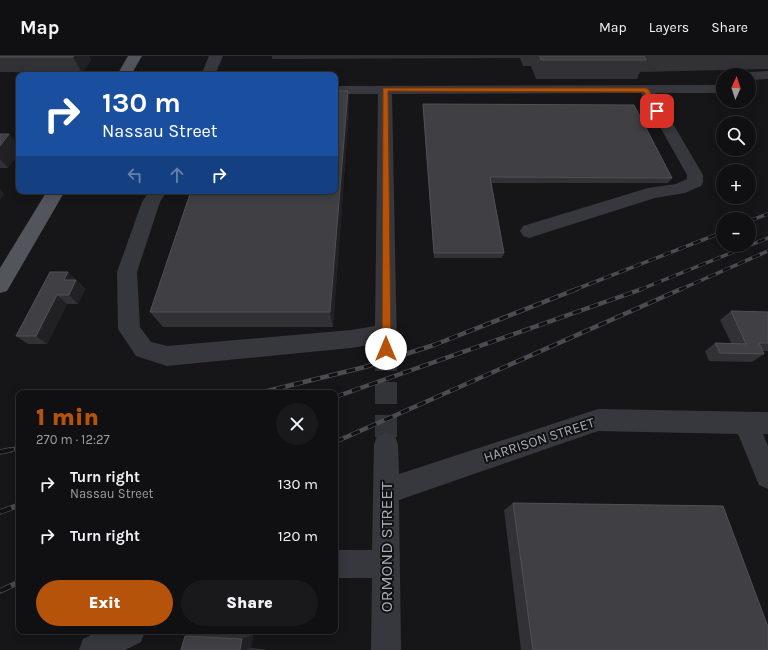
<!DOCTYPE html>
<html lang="en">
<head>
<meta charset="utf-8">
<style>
  :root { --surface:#101012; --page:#19191b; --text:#f1f3f6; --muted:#9c9d9f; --line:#303032; --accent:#b45309 }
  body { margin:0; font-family:Karla,sans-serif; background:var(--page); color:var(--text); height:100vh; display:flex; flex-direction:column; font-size:15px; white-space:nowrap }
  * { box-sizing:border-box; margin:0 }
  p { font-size:13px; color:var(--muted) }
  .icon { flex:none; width:22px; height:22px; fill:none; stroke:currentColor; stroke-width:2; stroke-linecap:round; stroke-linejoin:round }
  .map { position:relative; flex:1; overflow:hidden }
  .sheet { position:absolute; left:16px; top:334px; width:322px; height:244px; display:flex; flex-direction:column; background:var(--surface); border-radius:8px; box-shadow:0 2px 10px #0003,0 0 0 1px var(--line) }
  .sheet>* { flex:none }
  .banner { position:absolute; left:16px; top:16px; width:322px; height:122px; border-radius:8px; box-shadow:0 2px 10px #0003,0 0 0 1px var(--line); background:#1a4fa0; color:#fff; overflow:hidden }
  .needle { width:26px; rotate:3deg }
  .controls { position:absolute; left:716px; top:12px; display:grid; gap:8px }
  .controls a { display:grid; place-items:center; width:40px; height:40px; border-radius:50%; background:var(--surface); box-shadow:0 2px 10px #0003,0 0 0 1px var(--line); font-size:20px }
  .pin { position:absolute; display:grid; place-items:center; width:34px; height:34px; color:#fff; margin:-17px; border-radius:8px; box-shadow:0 2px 6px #0006 }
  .me { position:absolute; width:44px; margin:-22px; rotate:0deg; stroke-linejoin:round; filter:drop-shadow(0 0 3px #0008) }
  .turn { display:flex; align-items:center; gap:14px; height:84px; padding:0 20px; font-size:18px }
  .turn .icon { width:52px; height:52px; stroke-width:2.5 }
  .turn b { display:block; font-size:28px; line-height:34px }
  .lanes { display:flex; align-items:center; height:38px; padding:0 20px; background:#0003; justify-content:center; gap:20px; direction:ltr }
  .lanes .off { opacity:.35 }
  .round { display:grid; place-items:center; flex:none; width:42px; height:42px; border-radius:21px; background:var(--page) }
  .headline { display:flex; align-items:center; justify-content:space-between; height:68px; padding:0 20px }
  h1 { font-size:24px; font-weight:800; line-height:30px; color:var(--accent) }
  .button { display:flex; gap:8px; margin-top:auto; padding:8px 20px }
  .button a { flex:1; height:46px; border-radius:24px; background:var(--accent); color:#fff; font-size:16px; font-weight:800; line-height:46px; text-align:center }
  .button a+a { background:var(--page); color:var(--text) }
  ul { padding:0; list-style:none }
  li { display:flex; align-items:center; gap:12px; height:52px; padding:0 20px }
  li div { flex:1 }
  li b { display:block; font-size:15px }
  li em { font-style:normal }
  header { display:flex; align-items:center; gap:24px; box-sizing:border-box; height:56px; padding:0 20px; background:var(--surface); border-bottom:1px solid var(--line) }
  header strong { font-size:19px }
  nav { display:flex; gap:22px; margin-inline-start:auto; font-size:14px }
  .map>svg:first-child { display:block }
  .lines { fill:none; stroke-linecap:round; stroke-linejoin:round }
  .minor-tunnel { stroke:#333438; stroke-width:22; stroke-dasharray:22 11; stroke-linecap:butt }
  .minor { fill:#37383d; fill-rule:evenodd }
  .major { fill:#53555c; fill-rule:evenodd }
  .rail-far2-casing { stroke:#4a4c52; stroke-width:3.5 }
  .rail-far1-casing { stroke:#4a4c52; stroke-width:4.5 }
  .rail-casing { stroke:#4a4c52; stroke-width:5.5 }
  .rail-far2 { stroke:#111113; stroke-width:2.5; stroke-dasharray:8; stroke-linecap:butt }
  .rail-far1 { stroke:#111113; stroke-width:3; stroke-dasharray:9; stroke-linecap:butt }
  .rail { stroke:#111113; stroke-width:4; stroke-dasharray:12; stroke-linecap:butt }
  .wall { fill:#323236 }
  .shaded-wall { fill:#212124 }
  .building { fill:#3f3f44; stroke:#4f5156 }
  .route { fill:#b45309; stroke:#753606 }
  .labels { text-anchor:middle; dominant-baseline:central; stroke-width:4; stroke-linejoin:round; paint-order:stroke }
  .street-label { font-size:14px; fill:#a8adb8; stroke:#111113 }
  .near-street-label { font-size:17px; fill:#a8adb8; stroke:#111113 }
</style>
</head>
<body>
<header>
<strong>Map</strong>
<nav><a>Map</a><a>Layers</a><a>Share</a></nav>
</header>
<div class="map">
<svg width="768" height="594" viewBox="0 0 768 594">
  <rect width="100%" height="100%" fill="#161618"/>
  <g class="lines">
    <polyline class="minor-tunnel" points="386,293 386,389"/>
    <g class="minor">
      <polygon points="209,0 223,0 215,19 201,19"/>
      <polygon points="768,15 768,23 749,24 749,19 743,19 749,16"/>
      <polygon points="723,29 723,37 655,37 703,119 703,126 701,130 685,137 655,142 529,182 523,180 520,175 523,170 648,132 676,128 687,123 687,119 641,37 392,38 397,293 394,300 386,302 378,300 375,293 375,288 351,292 167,310 136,300 118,273 117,216 142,146 149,135 167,135 160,146 137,216 140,271 151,286 167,290 351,274 375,270 378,38 335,38 335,30"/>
      <polygon points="598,353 768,356 768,378 763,378 768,390 768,433 759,429 738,378 598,375 399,444 401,594 371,594 372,522 335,522 335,494 372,494 374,389 377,380 386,377 395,380 398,389 399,418"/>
      <polygon points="99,575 145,575 141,586 125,594 79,594 83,583"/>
    </g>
    <g class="major">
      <polygon points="128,0 142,0 131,19 117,19"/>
      <polygon points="47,135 65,135 7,235 0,237 0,212"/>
    </g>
    <defs>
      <g id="rail-far2">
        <polyline points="749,165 768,158"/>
        <polyline points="574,234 723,176"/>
        <polyline points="639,234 768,182"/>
        <polyline points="679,234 768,195"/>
      </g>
      <g id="rail-far1">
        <polyline points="259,337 365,311 434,289 577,233"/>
        <polyline points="335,341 642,233"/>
        <polyline points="335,386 681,233"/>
        <polyline points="5,395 19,392"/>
      </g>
      <g id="rail">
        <polyline points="0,396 10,394"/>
        <polyline points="0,456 19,449"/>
        <polyline points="0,535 19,526"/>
      </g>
    </defs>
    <use href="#rail-far2" class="rail-far2-casing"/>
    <use href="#rail-far1" class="rail-far1-casing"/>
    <use href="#rail" class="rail-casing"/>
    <use href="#rail-far2" class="rail-far2"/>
    <use href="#rail-far1" class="rail-far1"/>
    <use href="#rail" class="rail"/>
  </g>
  <g class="wall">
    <polygon points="0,0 89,0 91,4 82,17 0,16"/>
    <polygon points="272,0 768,0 768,13 640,16 637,23 536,23 531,10 523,10 520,2 272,3"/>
    <polygon points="348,35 349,54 333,271 163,271 150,256"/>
    <polygon points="423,48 672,122 668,127 491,127 504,197 502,202 434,202 423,54"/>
    <polygon points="0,78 9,78 19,91 19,97 8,112 0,112"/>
    <polygon points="68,216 85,233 78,248 67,248 47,288 28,288 16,280"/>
    <polygon points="731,255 768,256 768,295 763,295 764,298 752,306 709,305 705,295 715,287 731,287 720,264"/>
    <polygon points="513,447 768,594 521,594 504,454"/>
    <polygon points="200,577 253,579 251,592 269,594 181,594 185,580"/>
  </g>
  <g class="shaded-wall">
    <polygon points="74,0 89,0 91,4 82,17 73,1"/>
    <polygon points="348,35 349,54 333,271 330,256"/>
    <polygon points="9,78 19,91 19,97 8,112 0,103 0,90"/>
    <polygon points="0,133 4,138 0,144"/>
    <polygon points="68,216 85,233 78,248 69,239 64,224"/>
    <polygon points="57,239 67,248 47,288 36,280"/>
    <polygon points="253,579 251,592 246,594 240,594 242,583"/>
  </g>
  <g class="building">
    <polygon points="0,0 74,0 73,1 0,1"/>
    <polygon points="540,0 644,0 646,4 541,4"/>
    <polygon points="335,35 348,35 330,256 150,256 191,135 335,135"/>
    <polygon points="423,48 634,49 672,122 490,121 504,197 434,197"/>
    <polygon points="0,78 9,78 0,90"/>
    <polygon points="50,216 68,216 64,224 76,224 69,239 57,239 36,280 16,280"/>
    <polygon points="731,255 768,256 768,287 759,287 764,298 720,297 715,287 746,288"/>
    <polygon points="513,447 723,450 768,571 768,594 533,594"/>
    <polygon points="185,580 242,583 240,594 181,594"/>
  </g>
  <polygon class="route" points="383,32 646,32 649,34 660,55 655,56 644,36 388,35 391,293 389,296 383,296 382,293"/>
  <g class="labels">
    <g class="street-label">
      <text transform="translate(539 384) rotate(-18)">HARRISON STREET</text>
    </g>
    <g class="near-street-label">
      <text transform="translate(386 491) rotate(-90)">ORMOND STREET</text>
    </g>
  </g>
</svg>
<div class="controls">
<a><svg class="needle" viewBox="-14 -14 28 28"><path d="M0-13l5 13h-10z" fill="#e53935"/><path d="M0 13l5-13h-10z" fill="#9c9d9f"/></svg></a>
<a><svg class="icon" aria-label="search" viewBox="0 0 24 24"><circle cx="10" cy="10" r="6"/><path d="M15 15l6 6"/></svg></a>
<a>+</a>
<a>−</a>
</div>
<div class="pin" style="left:657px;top:55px;background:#d93025"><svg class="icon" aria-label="arrive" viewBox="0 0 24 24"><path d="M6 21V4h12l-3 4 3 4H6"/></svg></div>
<svg class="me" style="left:386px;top:293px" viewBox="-20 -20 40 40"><circle r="19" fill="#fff"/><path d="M0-13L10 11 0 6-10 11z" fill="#b45309"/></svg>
<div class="banner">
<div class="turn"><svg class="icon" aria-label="right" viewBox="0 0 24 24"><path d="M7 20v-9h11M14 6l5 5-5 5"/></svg><div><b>130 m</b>Nassau Street</div></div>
<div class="lanes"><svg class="icon off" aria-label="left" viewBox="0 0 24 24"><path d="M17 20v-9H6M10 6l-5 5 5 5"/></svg><svg class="icon off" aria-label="ahead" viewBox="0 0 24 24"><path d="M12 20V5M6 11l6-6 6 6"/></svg><svg class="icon" aria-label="right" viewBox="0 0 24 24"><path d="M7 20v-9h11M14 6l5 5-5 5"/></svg></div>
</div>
<section class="sheet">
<div class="headline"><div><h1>1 min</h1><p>270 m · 12:27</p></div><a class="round"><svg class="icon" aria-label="close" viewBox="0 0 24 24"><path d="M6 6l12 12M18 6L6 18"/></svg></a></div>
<ul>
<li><svg class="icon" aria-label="right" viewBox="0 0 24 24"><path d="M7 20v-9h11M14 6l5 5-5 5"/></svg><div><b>Turn right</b><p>Nassau Street</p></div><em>130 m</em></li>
<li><svg class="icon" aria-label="right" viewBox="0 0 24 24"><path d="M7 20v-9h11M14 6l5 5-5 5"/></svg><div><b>Turn right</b></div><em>120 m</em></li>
</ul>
<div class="button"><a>Exit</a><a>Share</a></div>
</section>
</div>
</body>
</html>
